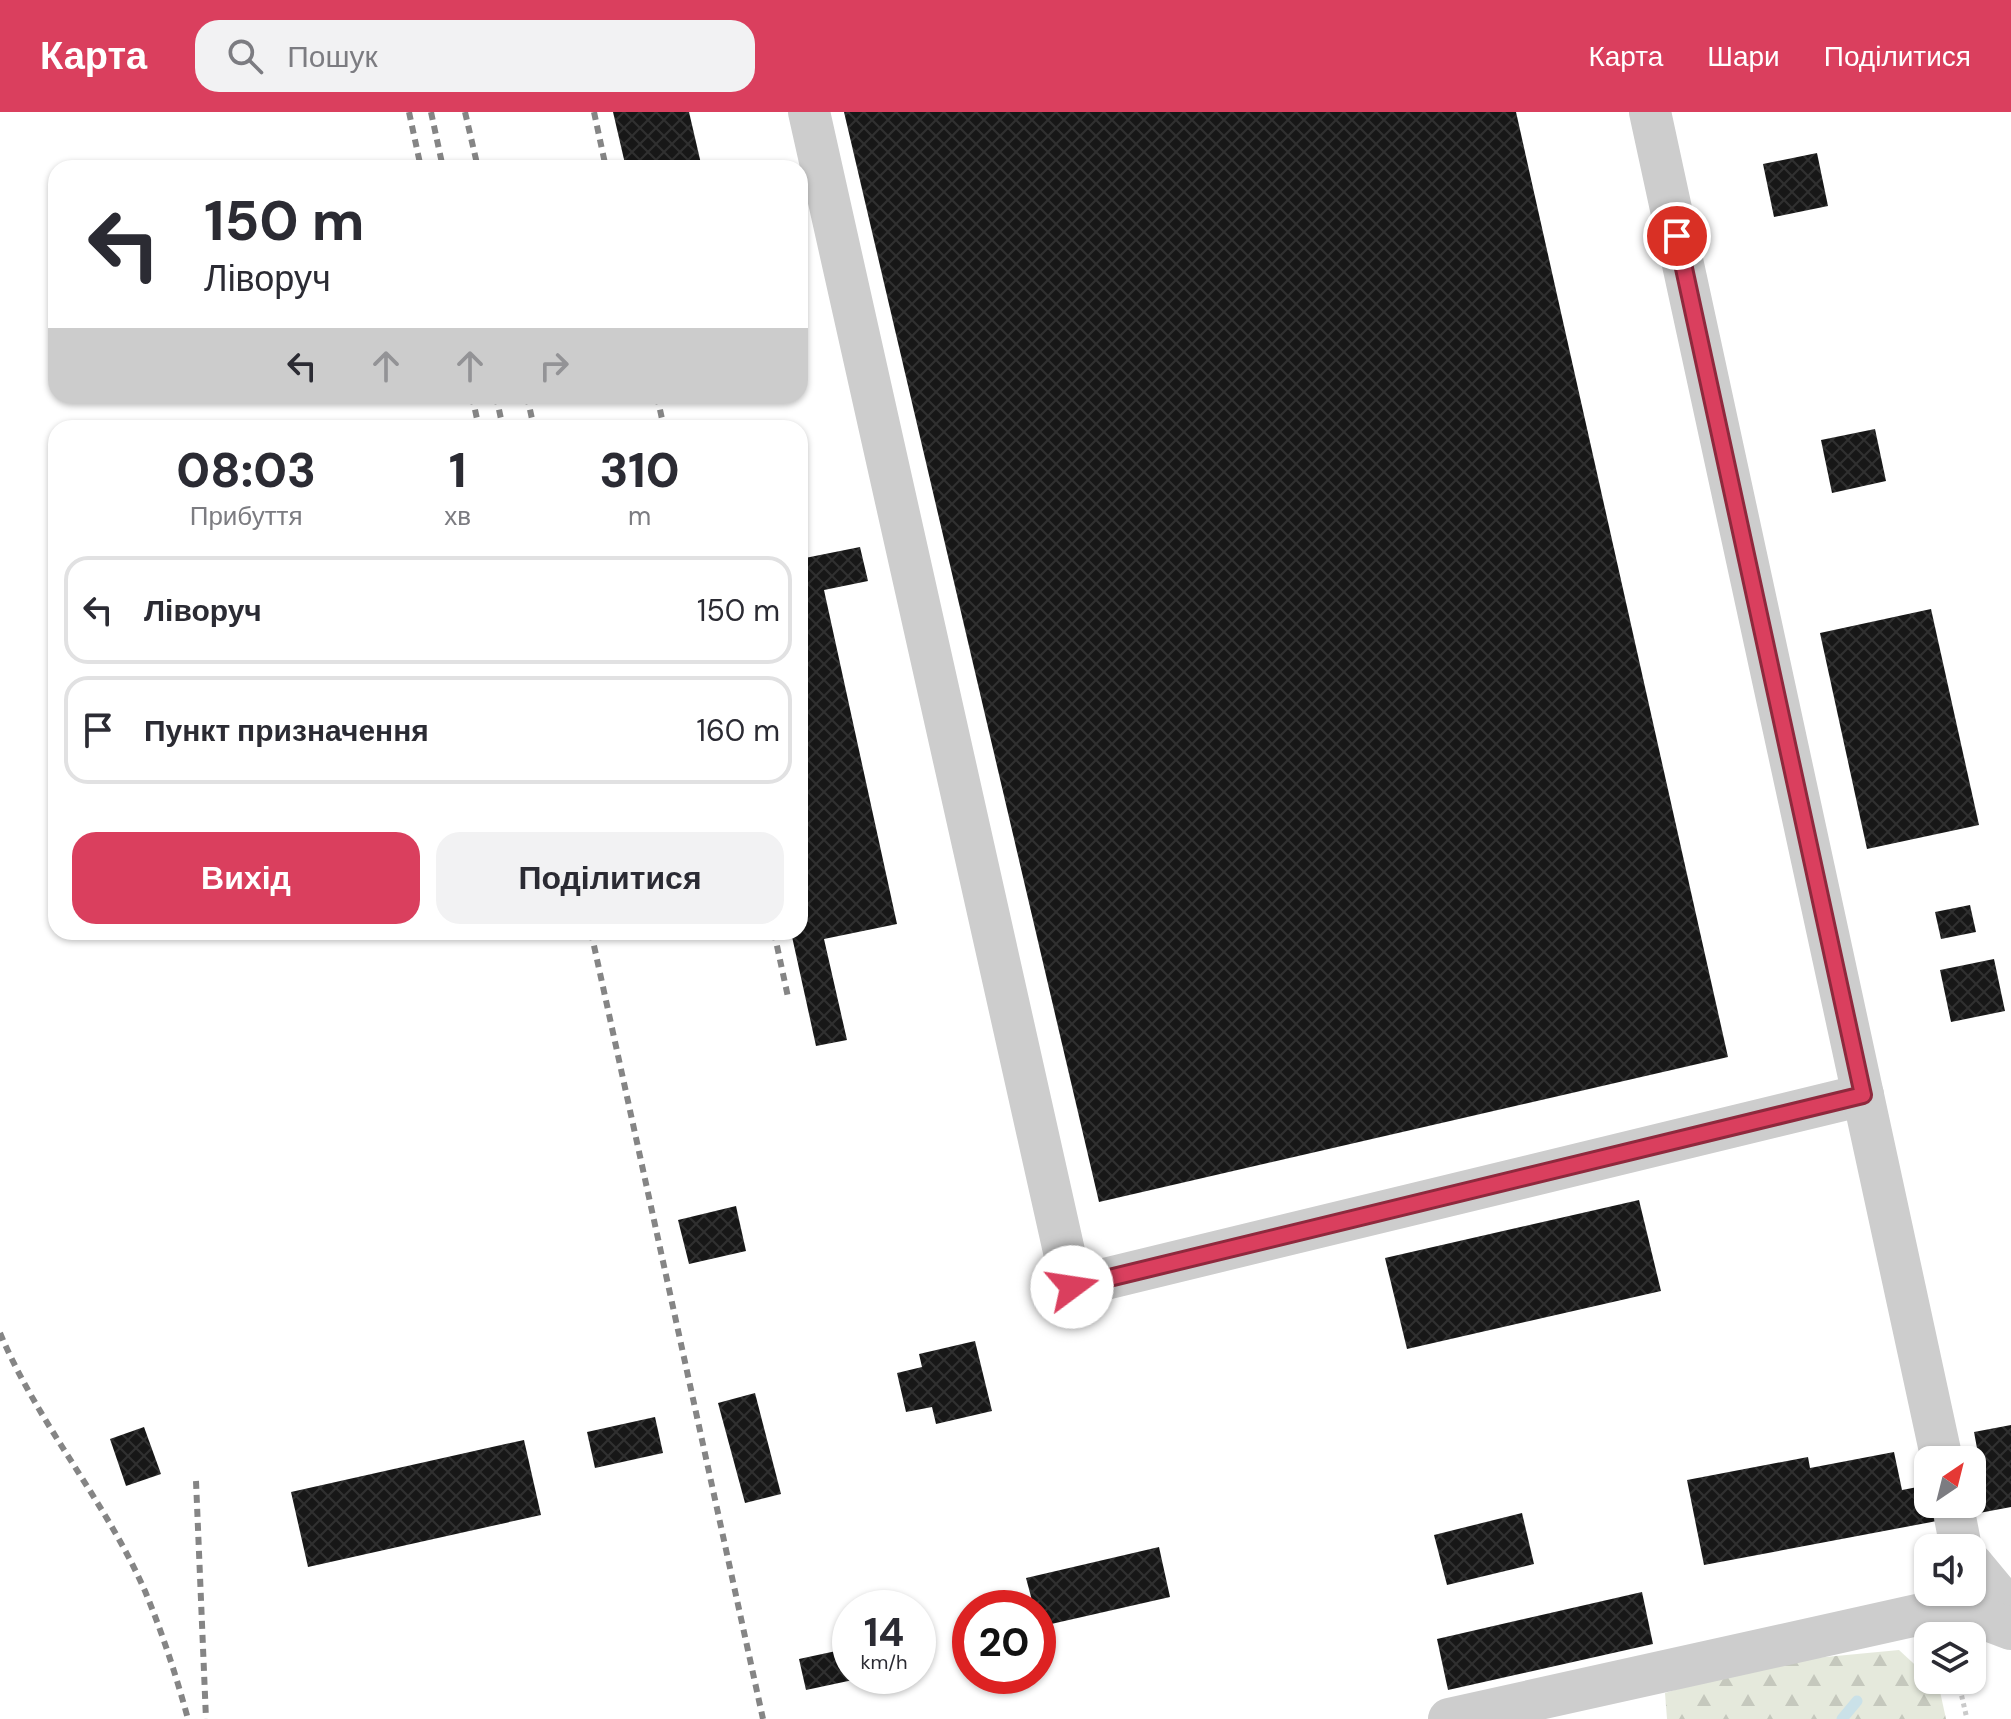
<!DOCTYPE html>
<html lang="uk">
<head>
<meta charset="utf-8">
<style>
  :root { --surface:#fff; --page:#f2f2f3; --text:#2b2b33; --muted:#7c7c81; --line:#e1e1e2; --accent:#da3f5e }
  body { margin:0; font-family:"DM Sans",sans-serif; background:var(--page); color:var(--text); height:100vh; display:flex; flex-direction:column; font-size:30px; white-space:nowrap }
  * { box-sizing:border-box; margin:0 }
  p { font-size:26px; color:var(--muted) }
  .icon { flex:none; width:44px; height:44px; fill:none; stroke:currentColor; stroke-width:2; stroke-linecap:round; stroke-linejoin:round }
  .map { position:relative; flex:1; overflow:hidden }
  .panel { position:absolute; left:48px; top:308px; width:760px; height:520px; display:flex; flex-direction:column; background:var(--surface); border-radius:24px; box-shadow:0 2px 6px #0004 }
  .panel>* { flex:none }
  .top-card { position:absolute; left:48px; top:48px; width:760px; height:244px; border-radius:24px; box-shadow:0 2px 6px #0004; background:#fff; color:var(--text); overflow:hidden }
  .needle { width:52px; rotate:35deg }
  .tools { position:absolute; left:1914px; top:1334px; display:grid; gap:16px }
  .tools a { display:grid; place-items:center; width:72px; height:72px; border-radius:16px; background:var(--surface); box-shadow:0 2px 6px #0004; font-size:40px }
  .speed { position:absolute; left:832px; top:1478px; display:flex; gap:16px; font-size:40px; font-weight:700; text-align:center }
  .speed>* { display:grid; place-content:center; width:104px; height:104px; border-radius:50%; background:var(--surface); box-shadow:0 2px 6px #0004; line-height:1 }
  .speed small { font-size:20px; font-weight:400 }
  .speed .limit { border:12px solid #d22; background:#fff; color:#111 }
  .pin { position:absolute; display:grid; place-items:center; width:68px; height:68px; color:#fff; margin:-34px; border:4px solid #fff; border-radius:50%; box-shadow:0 2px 8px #0007 }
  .me { position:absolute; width:88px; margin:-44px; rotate:76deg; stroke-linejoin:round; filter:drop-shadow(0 0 6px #0008) }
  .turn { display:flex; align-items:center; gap:28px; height:168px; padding:0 24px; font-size:36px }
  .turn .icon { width:104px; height:104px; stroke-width:2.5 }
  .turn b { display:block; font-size:56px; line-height:68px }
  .lanes { display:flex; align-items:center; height:76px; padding:0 24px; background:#0003; justify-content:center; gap:40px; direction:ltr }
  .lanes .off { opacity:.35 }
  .eta { display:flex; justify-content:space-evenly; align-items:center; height:136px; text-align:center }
  .eta b { font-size:48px; font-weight:800; line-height:56px }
  .action { display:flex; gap:16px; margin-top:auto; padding:16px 24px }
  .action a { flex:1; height:92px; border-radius:24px; background:var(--accent); color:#fff; font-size:32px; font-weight:800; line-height:92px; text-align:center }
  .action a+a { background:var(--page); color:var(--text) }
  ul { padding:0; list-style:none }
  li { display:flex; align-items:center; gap:24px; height:108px; margin:0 16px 12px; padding:0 8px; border:4px solid var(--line); border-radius:24px }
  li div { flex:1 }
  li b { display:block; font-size:30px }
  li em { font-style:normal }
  header { display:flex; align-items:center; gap:48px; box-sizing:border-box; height:112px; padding:0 40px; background:var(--accent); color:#fff }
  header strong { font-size:38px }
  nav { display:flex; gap:44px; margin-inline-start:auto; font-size:28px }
  .search { width:560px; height:72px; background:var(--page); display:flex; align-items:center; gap:20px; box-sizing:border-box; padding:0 28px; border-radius:24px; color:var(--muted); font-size:30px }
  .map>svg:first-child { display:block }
  .forest { fill:url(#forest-firs) }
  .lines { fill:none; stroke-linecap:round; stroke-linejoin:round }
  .stream { stroke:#cae1e8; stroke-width:11 }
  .building { fill:url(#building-cross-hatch) }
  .path { stroke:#cacaca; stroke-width:5; stroke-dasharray:4 4; stroke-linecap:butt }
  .minor { stroke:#cdcdcd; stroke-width:42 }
  .rail { stroke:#858585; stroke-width:6; stroke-dasharray:8 6; stroke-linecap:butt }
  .route-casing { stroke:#8e293d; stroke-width:20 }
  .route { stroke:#da3f5e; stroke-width:14 }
</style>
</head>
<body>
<header>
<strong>Карта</strong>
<div class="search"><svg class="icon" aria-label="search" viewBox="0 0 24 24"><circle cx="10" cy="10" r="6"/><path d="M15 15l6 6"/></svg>Пошук</div>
<nav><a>Карта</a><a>Шари</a><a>Поділитися</a></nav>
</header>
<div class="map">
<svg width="2011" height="1607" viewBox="0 0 2011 1607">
  <defs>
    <pattern id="forest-firs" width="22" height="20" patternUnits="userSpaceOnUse" patternTransform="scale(2)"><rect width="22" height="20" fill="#e5e9dc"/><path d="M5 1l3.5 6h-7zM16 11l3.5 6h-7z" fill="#c5c8bd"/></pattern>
    <pattern id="building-cross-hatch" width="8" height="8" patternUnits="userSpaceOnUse" patternTransform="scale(2)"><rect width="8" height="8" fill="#171717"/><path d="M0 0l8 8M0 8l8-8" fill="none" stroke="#303030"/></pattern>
  </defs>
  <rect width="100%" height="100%" fill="#fff"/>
  <polygon class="forest" points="1899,1538 1939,1575 1946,1607 1667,1607 1665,1581 1763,1551"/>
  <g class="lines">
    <polyline class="stream" points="1842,1607 1857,1589"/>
  </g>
  <g class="building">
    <polygon points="613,0 689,0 702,56 626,56"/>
    <polygon points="844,0 1516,0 1728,945 1099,1090"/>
    <polygon points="1817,41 1828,94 1774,105 1763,52"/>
    <polygon points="1875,317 1886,369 1832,381 1821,328"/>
    <polygon points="860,435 868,469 824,478 897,812 824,827 847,928 816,934 791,820 800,820 800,447"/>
    <polygon points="1931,497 1979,713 1867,737 1820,521"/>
    <polygon points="1970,793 1976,820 1941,827 1935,800"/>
    <polygon points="1994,847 2005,899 1951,910 1940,858"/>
    <polygon points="1639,1088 1661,1179 1407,1237 1385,1146"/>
    <polygon points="736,1094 746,1139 689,1152 678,1108"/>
    <polygon points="975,1229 992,1299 936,1312 932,1295 906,1300 897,1261 922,1255 919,1242"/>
    <polygon points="755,1281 781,1382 745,1391 718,1291"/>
    <polygon points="655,1305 663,1341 595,1356 587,1320"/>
    <polygon points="2011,1313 2011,1395 1704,1453 1687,1368 1808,1345 1810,1356 1894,1340 1902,1378 1928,1373 1928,1392 1972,1392 1972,1365 1982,1363 1974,1320"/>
    <polygon points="144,1315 161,1362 126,1374 110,1327"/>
    <polygon points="524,1328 541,1403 308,1455 291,1380"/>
    <polygon points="1522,1401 1534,1452 1447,1473 1434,1423"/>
    <polygon points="1159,1435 1170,1485 1038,1515 1038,1496 1034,1496 1026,1466"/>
    <polygon points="1642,1480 1653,1532 1448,1578 1437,1527"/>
    <polygon points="850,1536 850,1564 867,1565 806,1578 799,1547"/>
  </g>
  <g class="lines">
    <polyline class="path" points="1958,1568 1967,1607"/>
    <g class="minor">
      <polyline points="809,0 1072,1175 1863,983"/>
      <polyline points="1650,0 1942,1348"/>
      <polyline points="1955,1405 1961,1436"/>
      <polyline points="1972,1452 2011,1499"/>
      <polyline points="1449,1607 1953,1495 2011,1517"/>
    </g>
    <g class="rail">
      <polyline points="409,0 421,56"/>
      <polyline points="431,0 443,56"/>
      <polyline points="465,0 478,56"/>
      <polyline points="594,0 606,56"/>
      <polyline points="472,284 479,316"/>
      <polyline points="496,284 503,316"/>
      <polyline points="527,284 534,316"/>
      <polyline points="657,284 664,316"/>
      <polyline points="591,820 763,1607"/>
      <polyline points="774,820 788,885"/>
      <path d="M0,1221C38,1312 105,1388 145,1479C162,1520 176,1563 188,1607"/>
      <polyline points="196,1369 206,1607"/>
    </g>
  </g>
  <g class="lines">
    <defs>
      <polyline id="route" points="1072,1175 1863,983 1677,124"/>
    </defs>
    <use href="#route" class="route-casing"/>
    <use href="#route" class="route"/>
  </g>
</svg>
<div class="tools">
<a><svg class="needle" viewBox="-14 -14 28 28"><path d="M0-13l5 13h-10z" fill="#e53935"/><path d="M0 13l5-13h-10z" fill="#7c7c81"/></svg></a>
<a><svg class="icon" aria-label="sound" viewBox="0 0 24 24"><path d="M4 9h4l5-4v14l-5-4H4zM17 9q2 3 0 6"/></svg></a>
<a><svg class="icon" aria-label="layers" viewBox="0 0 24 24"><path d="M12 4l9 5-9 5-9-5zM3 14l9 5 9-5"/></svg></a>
</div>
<div class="speed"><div>14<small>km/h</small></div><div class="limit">20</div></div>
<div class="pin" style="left:1677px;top:124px;background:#d93025"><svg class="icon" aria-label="arrive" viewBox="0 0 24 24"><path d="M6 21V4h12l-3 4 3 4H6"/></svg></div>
<svg class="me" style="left:1072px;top:1175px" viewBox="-20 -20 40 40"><circle r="19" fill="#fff"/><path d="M0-13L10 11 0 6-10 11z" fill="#da3f5e"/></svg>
<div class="top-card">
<div class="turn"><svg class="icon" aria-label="left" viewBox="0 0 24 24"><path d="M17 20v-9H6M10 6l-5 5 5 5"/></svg><div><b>150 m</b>Ліворуч</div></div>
<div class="lanes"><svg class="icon" aria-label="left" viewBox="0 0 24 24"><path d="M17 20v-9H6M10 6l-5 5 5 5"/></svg><svg class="icon off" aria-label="ahead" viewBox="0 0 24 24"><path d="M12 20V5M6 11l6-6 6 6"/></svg><svg class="icon off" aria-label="ahead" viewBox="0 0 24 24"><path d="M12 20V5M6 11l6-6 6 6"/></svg><svg class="icon off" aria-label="right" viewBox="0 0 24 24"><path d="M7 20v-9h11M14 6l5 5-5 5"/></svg></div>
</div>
<section class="panel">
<div class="eta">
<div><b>08:03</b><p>Прибуття</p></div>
<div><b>1</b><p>хв</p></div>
<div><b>310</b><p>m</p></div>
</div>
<ul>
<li><svg class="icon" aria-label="left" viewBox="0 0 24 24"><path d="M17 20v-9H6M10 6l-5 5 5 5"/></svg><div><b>Ліворуч</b></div><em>150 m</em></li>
<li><svg class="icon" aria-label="arrive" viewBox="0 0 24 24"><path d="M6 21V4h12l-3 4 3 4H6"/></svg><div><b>Пункт призначення</b></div><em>160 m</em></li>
</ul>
<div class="action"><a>Вихід</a><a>Поділитися</a></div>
</section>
</div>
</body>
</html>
